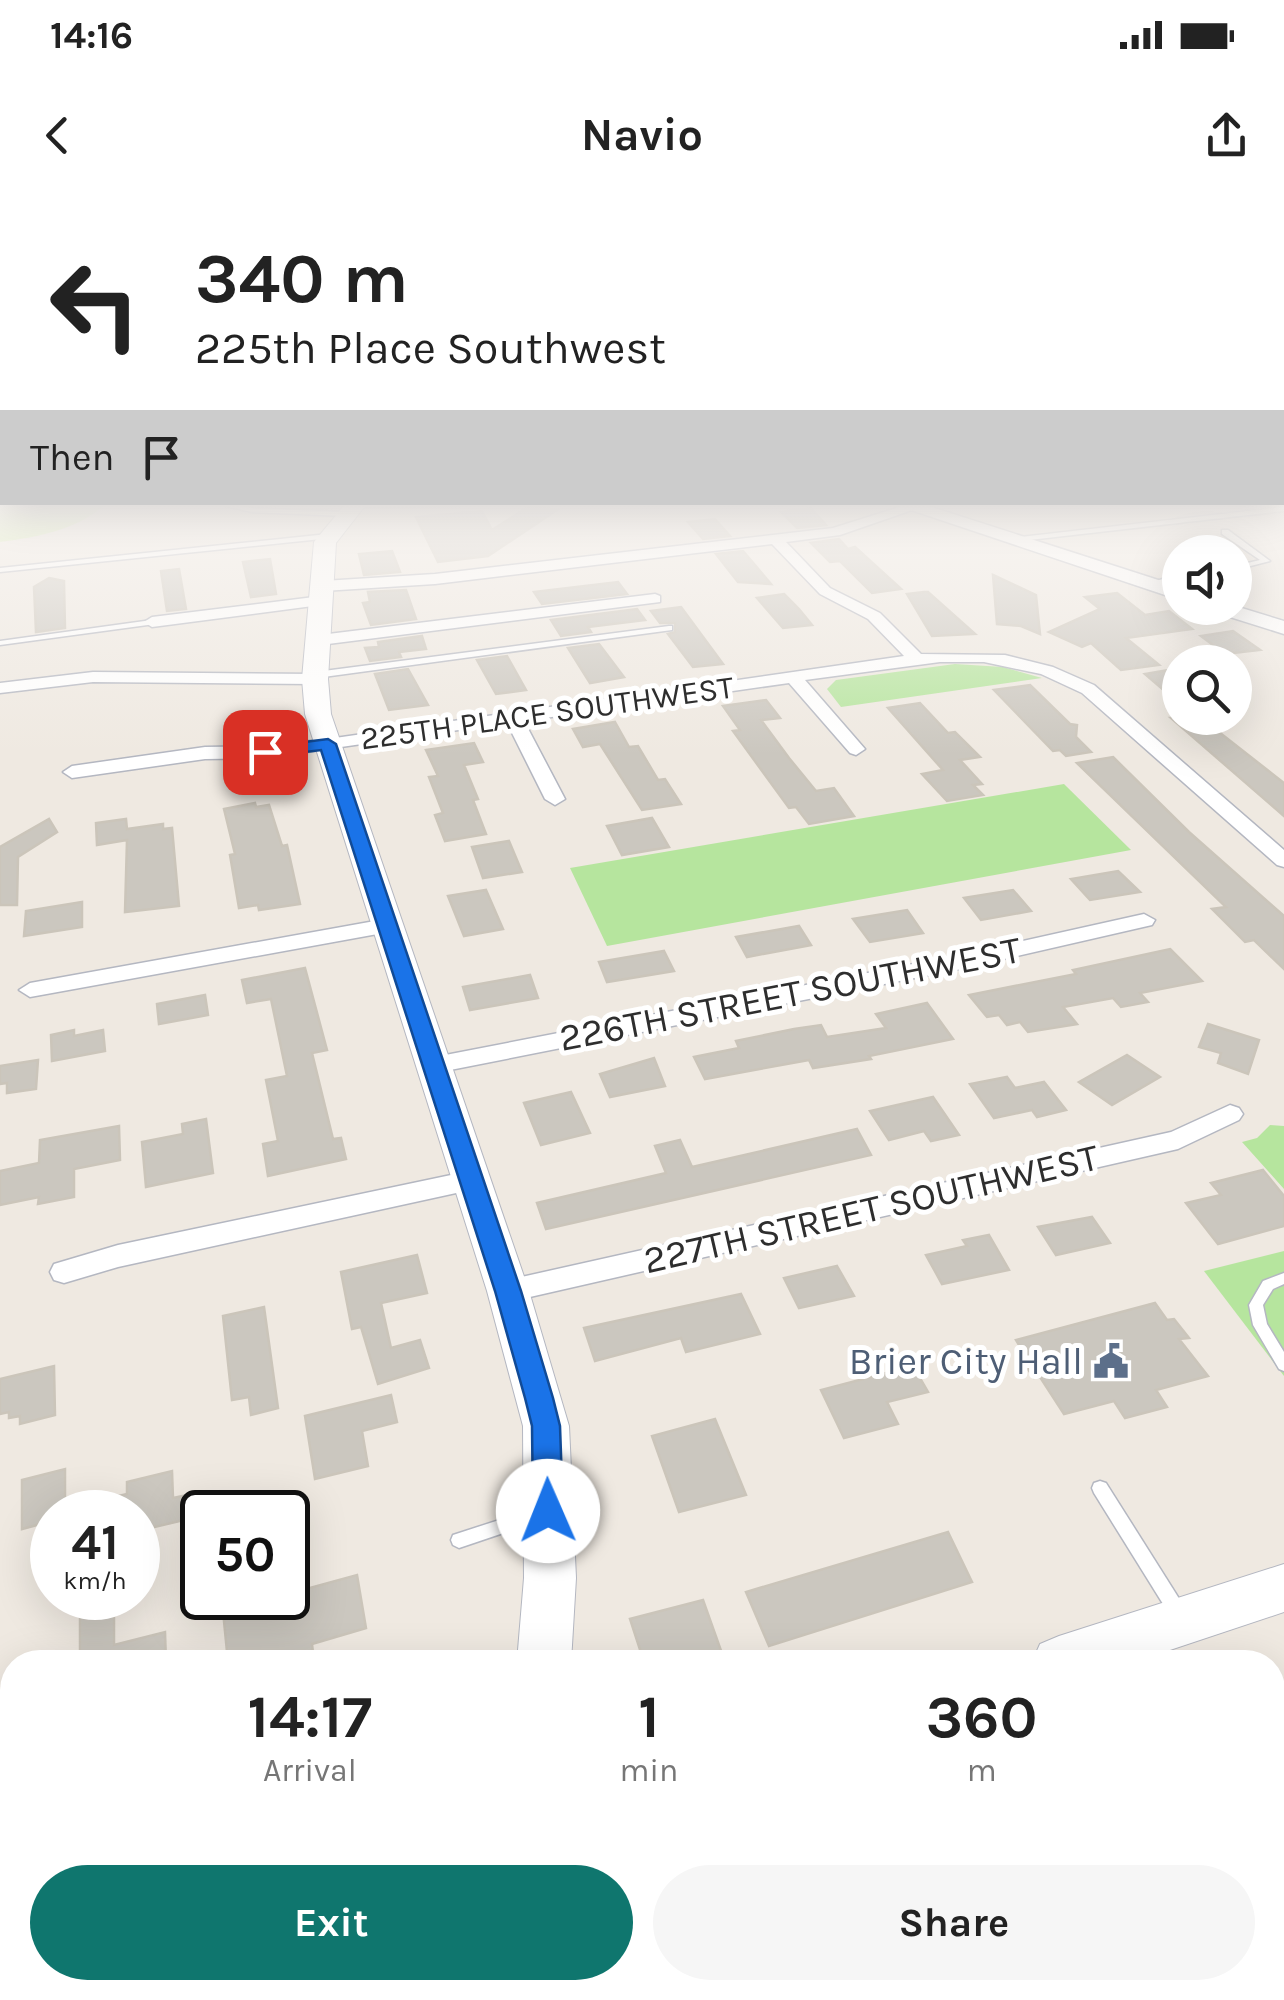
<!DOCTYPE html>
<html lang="en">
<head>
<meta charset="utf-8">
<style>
  :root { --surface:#fff; --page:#f6f6f6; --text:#222; --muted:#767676; --accent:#0f766e }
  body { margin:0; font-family:Karla,sans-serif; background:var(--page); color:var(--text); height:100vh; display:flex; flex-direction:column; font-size:38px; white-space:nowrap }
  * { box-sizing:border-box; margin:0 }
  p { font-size:32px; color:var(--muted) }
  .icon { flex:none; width:55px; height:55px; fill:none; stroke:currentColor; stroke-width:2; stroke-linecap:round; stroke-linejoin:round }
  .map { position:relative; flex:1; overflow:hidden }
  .panel { position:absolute; left:0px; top:1450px; width:1285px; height:350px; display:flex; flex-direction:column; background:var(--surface); border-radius:40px 40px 0 0; box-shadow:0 10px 40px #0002 }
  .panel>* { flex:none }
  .hud { position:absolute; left:0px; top:0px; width:1285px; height:305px; box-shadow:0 10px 40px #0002; background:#fff; color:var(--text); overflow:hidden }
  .controls { position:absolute; left:1162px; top:335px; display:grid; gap:20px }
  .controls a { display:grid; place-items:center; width:90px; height:90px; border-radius:50%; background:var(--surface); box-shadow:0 10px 40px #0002; font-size:50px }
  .speed { position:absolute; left:30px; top:1290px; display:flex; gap:20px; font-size:50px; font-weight:700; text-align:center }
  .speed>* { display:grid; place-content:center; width:130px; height:130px; border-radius:50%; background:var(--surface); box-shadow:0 10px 40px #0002; line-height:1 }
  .speed small { font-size:25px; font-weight:400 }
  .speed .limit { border:5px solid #111; border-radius:15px; background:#fff; color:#111 }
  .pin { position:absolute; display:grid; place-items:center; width:85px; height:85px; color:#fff; margin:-42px; border-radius:20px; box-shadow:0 5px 15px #0006 }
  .me { position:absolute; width:110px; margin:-55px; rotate:359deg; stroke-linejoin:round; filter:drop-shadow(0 0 8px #0008) }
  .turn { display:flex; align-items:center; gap:35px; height:210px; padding:0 30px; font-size:45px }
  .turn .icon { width:130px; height:130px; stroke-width:2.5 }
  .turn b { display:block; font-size:70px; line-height:85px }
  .then { display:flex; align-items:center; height:95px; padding:0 30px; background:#0003; gap:20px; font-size:38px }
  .eta { display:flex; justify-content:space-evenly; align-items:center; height:170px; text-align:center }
  .eta b { font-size:60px; font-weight:700; line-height:70px }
  .primary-button { display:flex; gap:20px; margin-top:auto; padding:20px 30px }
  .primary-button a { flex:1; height:115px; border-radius:60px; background:var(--accent); color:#fff; font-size:40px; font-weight:700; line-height:115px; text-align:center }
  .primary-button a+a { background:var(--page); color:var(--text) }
  .status { display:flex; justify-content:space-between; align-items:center; height:70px; padding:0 50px; background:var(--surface); direction:ltr }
  .status svg { height:28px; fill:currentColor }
  header { display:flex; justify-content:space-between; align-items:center; height:130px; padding:0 30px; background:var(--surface); font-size:45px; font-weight:700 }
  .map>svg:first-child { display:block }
  .green { fill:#b6e59e }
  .pitch { fill:#c9ec9a }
  .building { fill:#cbc7bf; stroke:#cbc5ba; stroke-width:2.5 }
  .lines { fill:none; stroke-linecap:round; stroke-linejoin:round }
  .service-casing { stroke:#b4b7c1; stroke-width:3 }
  .minor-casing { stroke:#b4b7c1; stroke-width:3 }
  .tertiary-casing { stroke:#b4b7c1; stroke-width:3 }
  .secondary-casing { stroke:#b4b7c1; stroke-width:2 }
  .service { fill:#fff; fill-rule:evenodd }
  .minor { fill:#fff; fill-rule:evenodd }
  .tertiary { fill:#fff; fill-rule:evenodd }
  .secondary { fill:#fff; fill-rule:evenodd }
  .route { fill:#1a73e8; stroke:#114b97; stroke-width:2.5 }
  .labels { text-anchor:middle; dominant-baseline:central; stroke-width:10; stroke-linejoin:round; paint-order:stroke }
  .far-street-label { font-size:32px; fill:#2e2e2e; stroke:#fff }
  .street-label { font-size:38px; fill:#2e2e2e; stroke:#fff }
  .service-label { font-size:38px; fill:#4e5e75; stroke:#fff; text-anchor:end }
</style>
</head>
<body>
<div class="status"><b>14:16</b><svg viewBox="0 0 49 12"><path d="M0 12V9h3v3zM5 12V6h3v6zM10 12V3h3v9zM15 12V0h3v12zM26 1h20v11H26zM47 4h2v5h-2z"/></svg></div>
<header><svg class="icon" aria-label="back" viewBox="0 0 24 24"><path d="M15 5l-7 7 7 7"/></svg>Navio<svg class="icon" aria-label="share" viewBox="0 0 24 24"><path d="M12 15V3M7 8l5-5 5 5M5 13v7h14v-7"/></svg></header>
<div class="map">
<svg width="1284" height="1800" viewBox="0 0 1284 1800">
  <rect width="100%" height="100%" fill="#efe9e1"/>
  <g class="green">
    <polygon points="955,464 1003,467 1042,478 841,507 827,489 836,480"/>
    <polygon points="1064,584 1131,650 607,746 570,668"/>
    <polygon points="1270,925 1284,926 1284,989 1242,942 1257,938"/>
    <polygon points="1284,1051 1284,1176 1204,1071"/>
  </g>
  <path class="pitch" d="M0,302H2L107,303C78,330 38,337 0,342Z"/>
  <g class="building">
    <polygon points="531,305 557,310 488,356 438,362 416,317 482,311 492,330"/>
    <polygon points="811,308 826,325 797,328 781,312"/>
    <polygon points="715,319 730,336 703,339 688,322"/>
    <polygon points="839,339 848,349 855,347 901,389 872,393 840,361 830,362 811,343"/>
    <polygon points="392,351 400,372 364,375 359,354"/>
    <polygon points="743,351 771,384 738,382 716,354"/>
    <polygon points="270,359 276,394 251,397 243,362"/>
    <polygon points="179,369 186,409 167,411 161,371"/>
    <polygon points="993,375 1036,395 1040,434 1021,426 997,424"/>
    <polygon points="49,378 64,381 65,428 36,432 34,387"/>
    <polygon points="618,382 627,394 542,404 534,392"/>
    <polygon points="406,390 416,419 371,425 363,403 370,402 368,392"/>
    <polygon points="924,392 928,392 975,434 932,436 907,394"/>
    <polygon points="1117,393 1145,415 1169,411 1192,429 1126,438 1159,465 1121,470 1091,443 1082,447 1049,432 1100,409 1085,397"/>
    <polygon points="784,394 799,409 812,425 783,428 757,398"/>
    <polygon points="681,407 723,464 693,467 668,434 675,432 675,423 660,423 651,411"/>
    <polygon points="637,409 645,420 588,427 591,432 561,436 551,420"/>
    <polygon points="1233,431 1260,450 1225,454 1201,436"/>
    <polygon points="422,436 426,449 399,452 401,457 370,461 365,448 379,447 378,442"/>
    <polygon points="599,444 624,477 590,483 568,448"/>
    <polygon points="507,456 526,490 496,494 477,460"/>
    <polygon points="1180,468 1180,504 1145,474"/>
    <polygon points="408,469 428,505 389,510 375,474"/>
    <polygon points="1030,485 1070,524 1077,525 1076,537 1091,552 1066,556 1060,550 1053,551 994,490"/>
    <polygon points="766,500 780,518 761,520 789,558 816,591 834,588 854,616 809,624 796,607 789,608 733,531 740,530 723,506"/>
    <polygon points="920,503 948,533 955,532 980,557 960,560 982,584 973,585 983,595 947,601 922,574 943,570 888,508"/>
    <polygon points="1171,518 1201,518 1284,583 1284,616"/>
    <polygon points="615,522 629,547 638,546 658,580 665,579 681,604 642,610 600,544 583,547 573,529"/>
    <polygon points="474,543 483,562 464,565 478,599 473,600 486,634 445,641 435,615 443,613 429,577 438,576 426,550"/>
    <polygon points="1113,557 1189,632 1284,716 1284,769 1254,740 1245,742 1212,709 1226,707 1077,563"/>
    <polygon points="255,603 256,607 269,605 282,646 287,645 300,704 259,710 258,705 239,708 230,655 235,654 224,609"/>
    <polygon points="652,618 669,647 622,655 607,626"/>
    <polygon points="49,619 57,632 18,657 17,705 0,705 0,647"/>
    <polygon points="126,619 127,629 163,624 163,629 172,628 179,706 125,712 127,640 97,645 96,623"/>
    <polygon points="509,641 522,672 483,678 472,647"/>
    <polygon points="1118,671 1140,692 1090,700 1071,679"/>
    <polygon points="486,690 503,729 464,736 448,696"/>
    <polygon points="1013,690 1031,711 981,720 964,698"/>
    <polygon points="82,702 82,727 24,736 26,711"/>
    <polygon points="907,710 923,733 870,742 853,719"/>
    <polygon points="799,726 811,745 747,757 736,737"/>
    <polygon points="1170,749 1202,781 1140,793 1148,802 1121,807 1113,798 1063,807 1077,824 1028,832 1020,822 1007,825 999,815 987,817 969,795 1076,774 1073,770"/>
    <polygon points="664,751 674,771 607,782 599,762"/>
    <polygon points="305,768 327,850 312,853 333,939 341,938 346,959 268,976 263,944 278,941 266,880 287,876 271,799 247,803 242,780"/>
    <polygon points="530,775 538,798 470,810 463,787"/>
    <polygon points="205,795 208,815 159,824 157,804"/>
    <polygon points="927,803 953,839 869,856 871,859 813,868 809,860 705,879 694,857 739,848 736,841 794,829 821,825 827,837 886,828 876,814"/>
    <polygon points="1208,824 1259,840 1248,874 1218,863 1221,853 1199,847"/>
    <polygon points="74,830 74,836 103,830 105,851 52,861 51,835"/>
    <polygon points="1127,855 1160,877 1112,905 1079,882"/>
    <polygon points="654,858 665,886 610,897 600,874"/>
    <polygon points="38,860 36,889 7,893 7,883 0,884 0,866"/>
    <polygon points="1007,877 1015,888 1044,882 1066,910 1037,917 1032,910 994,918 970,884"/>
    <polygon points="571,892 590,933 541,945 524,903"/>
    <polygon points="933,897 959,935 931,941 924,931 889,940 870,911"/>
    <polygon points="206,919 213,973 146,987 142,942 183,934 182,924"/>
    <polygon points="119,926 120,960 74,969 74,997 38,1004 39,997 0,1005 0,971 39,963 40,940"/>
    <polygon points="857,929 871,955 546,1029 537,1003 666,973 655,946 680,940 692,967"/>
    <polygon points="1263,970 1284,996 1284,1026 1218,1044 1186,1003 1221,995 1211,983"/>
    <polygon points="1092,1017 1110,1043 1056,1055 1038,1027"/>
    <polygon points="989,1035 1009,1070 942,1084 926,1055 967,1046 963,1040"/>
    <polygon points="417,1055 427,1093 381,1103 391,1148 420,1140 429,1168 378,1184 361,1127 352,1129 341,1072"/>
    <polygon points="837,1066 854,1096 799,1108 784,1078"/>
    <polygon points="741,1094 760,1134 686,1152 681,1138 595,1161 584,1128"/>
    <polygon points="1155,1103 1167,1120 1174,1119 1189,1138 1179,1139 1208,1176 1156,1190 1167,1207 1125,1218 1114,1201 1064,1214 1040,1177 1034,1178 1023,1162 1028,1160 1016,1140"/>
    <polygon points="264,1107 278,1208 251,1215 249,1197 232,1200 223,1116"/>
    <polygon points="54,1166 55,1215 20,1224 20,1216 9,1218 9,1212 0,1214 0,1179"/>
    <polygon points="913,1166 928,1192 887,1202 898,1224 844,1238 821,1190"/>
    <polygon points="391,1195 397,1222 362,1231 368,1266 315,1279 305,1216"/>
    <polygon points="715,1219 746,1295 679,1312 652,1236"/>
    <polygon points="65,1269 65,1312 52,1312 52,1321 22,1329 22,1280"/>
    <polygon points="172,1271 173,1298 187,1295 188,1319 138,1331 138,1312 81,1312 80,1305 127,1294 127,1282"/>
    <polygon points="948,1332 972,1382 769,1446 746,1392"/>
    <polygon points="357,1375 366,1428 312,1444 314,1462 228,1462 223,1411 288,1398 288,1394"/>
    <polygon points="94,1398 114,1398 114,1445 165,1432 166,1462 75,1462 74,1456 80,1454 80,1401"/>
    <polygon points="703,1400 725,1462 644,1462 630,1419"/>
  </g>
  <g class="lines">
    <defs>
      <g id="service">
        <polygon points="228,303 251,308 346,312 349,314 346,316 251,312 226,306 225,305"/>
        <polygon points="1284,307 1284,311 1012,342 1008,340 1012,338"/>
        <polygon points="1222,330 1228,330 1270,361 1235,370 1235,366 1260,360 1222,334"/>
        <polygon points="328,334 331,334 331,338 0,372 0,368"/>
        <polygon points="1180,373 1180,377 1149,387 1145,385"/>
        <polygon points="152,420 155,420 155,424 0,445 0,441"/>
        <polygon points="669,426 672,426 672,430 316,478 312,475 316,472"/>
        <polygon points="1284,1073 1284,1084 1273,1089 1263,1105 1267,1124 1284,1152 1284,1171 1279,1169 1253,1125 1249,1105 1263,1081"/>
        <polygon points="1100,1281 1106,1283 1185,1408 1188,1414 1185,1420 1179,1422 1173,1420 1094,1293 1092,1288 1094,1283"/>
        <polygon points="536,1308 542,1310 544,1315 542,1320 459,1348 453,1345 451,1340 453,1335"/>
      </g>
      <g id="minor">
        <polygon points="350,302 467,302 461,306 357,307"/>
        <polygon points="906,305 918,308 840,335 786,342 830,388 880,413 921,454 1005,455 1053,467 1094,485 1284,650 1284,667 1277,665 1082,493 1041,474 984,462 940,462 805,480 865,549 856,555 850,553 789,483 524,521 565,599 555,605 545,599 507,523 265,558 205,559 72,578 63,572 72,566 205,547 265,546 328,539 904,456 868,419 820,394 772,344 435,384 323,391 315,386 323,381 435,374 833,328"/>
        <polygon points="655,394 660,396 660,402 320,445 312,440 320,435"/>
        <polygon points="322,396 328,398 328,404 152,427 144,422 152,417"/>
        <polygon points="93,472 315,474 324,479 315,484 93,482 0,493 0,483"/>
        <polygon points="1144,714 1155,720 1152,725 960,769 435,873 423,865 435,857 960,755"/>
        <polygon points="386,719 397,726 394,731 30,797 19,790 30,783"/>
        <polygon points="1230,905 1239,908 1243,914 1239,920 1178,949 508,1102 498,1099 494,1091 498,1083 508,1080 1171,932"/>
        <polygon points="470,971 479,974 483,981 479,988 118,1067 64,1083 54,1080 50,1072 54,1064 118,1045"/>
        <polygon points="0,1667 12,1672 12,1788 24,1788 24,1800 0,1800"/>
      </g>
      <g id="tertiary">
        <polygon points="887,302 916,302 1180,387 1180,400"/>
        <polygon points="1235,406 1284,421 1284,434 1214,412 1211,408"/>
      </g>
      <g id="secondary">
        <polygon points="347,302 368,302 336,343 328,479 331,514 529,1091 569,1226 576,1378 571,1462 517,1462 524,1378 523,1226 487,1091 305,514 302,479 314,342"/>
        <polygon points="1284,1364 1284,1412 1134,1462 1032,1462 1040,1444 1059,1436"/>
        <polygon points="144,1788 235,1788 230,1800 138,1800"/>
        <polygon points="513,1788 575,1788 579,1800 515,1800"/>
      </g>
    </defs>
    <use href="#service" class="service-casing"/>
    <use href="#minor" class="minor-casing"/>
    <use href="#tertiary" class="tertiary-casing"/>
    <use href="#secondary" class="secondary-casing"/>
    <use href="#service" class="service"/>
    <use href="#minor" class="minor"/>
    <use href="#tertiary" class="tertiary"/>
    <use href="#secondary" class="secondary"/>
  </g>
  <linearGradient id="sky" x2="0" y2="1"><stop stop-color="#7abfeb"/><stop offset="0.55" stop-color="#f8f5f2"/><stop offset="1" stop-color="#f8f5f2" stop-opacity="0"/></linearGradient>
  <rect width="1284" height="554" fill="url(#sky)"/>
  <polygon class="route" points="328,539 336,544 521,1091 553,1198 560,1226 563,1311 559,1321 548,1325 538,1321 533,1311 532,1226 525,1198 495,1091 321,550 265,557 257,552 265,547"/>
  <defs>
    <symbol id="civic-bare" viewBox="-9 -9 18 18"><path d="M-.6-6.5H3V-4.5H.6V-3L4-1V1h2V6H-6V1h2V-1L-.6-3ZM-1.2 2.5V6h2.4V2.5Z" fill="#5c6f8a" stroke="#fff" stroke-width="2.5" paint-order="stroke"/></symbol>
  </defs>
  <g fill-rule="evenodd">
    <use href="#civic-bare" x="1086" y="1136" width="50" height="50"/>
  </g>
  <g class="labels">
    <g class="far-street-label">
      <text transform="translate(547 513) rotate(-8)">225TH PLACE SOUTHWEST</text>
    </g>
    <g class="street-label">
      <text transform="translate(790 794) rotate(-11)">226TH STREET SOUTHWEST</text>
      <text transform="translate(871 1009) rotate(-13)">227TH STREET SOUTHWEST</text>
    </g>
    <g class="service-label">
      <text x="1083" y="1161">Brier City Hall</text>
    </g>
  </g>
</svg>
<div class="controls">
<a><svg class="icon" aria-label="sound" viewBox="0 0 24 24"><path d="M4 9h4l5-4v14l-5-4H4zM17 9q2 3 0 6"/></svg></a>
<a><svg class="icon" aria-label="search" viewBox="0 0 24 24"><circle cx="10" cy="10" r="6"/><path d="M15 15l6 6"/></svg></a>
</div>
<div class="speed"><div>41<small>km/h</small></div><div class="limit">50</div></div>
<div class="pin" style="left:265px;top:552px;background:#d93025"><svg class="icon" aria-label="arrive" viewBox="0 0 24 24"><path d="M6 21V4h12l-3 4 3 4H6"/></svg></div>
<svg class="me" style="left:548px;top:1311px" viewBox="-20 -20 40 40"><circle r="19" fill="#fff"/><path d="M0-13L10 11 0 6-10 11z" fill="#1a73e8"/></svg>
<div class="hud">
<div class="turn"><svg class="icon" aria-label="left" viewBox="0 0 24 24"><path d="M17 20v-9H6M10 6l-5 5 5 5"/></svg><div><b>340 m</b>225th Place Southwest</div></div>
<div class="then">Then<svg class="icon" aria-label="arrive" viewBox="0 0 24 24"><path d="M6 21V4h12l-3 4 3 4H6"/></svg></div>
</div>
<section class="panel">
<div class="eta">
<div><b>14:17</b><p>Arrival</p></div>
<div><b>1</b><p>min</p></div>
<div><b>360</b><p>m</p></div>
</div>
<div class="primary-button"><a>Exit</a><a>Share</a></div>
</section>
</div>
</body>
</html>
